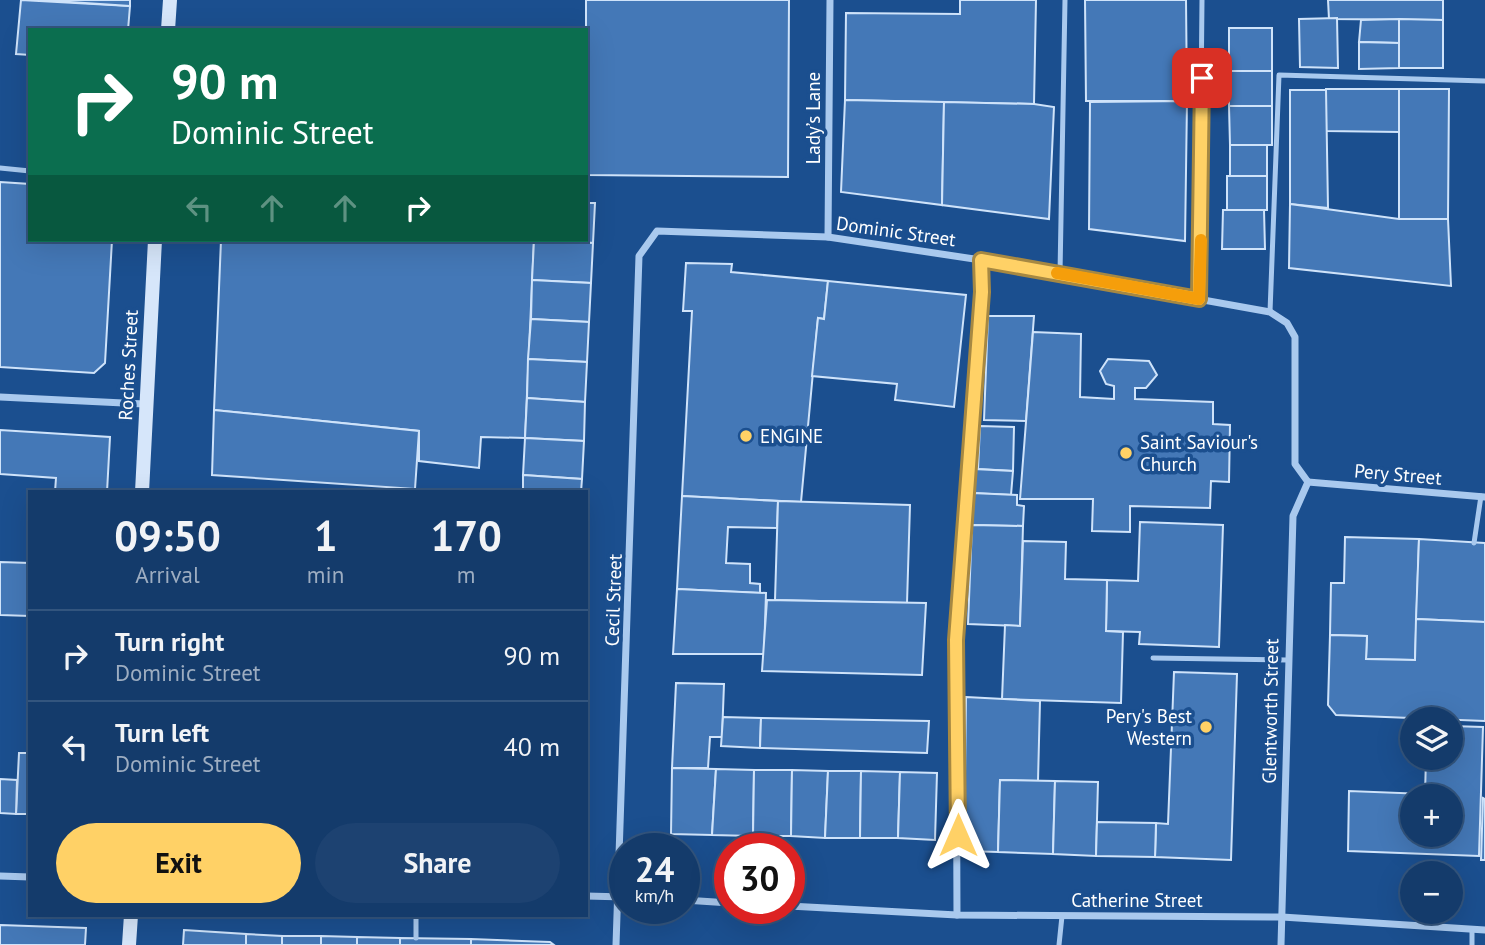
<!DOCTYPE html>
<html lang="en">
<head>
<meta charset="utf-8">
<style>
  :root { --surface:#143b6b; --page:#1d4271; --text:#f1f3f6; --muted:#9dadc1; --line:#33557e; --accent:#ffd166 }
  body { margin:0; font-family:"PT Sans",sans-serif; background:var(--page); color:var(--text); height:100vh; display:flex; flex-direction:column; font-size:26px; white-space:nowrap }
  * { box-sizing:border-box; margin:0 }
  p { font-size:23px; color:var(--muted) }
  .icon { flex:none; width:38px; height:38px; fill:none; stroke:currentColor; stroke-width:2; stroke-linecap:round; stroke-linejoin:round }
  .map { position:relative; flex:1; overflow:hidden }
  .panel { position:absolute; left:28px; top:490px; width:560px; height:427px; display:flex; flex-direction:column; background:var(--surface); border-radius:0px; box-shadow:0 7px 28px #0002,0 0 0 2px var(--line) }
  .panel>* { flex:none }
  .hud { position:absolute; left:28px; top:28px; width:560px; height:214px; border-radius:0px; box-shadow:0 7px 28px #0002,0 0 0 2px var(--line); background:#0b6e4f; color:#fff; overflow:hidden }
  .tools { position:absolute; left:1400px; top:707px; display:grid; gap:14px }
  .tools a { display:grid; place-items:center; width:63px; height:63px; border-radius:50%; background:var(--surface); box-shadow:0 7px 28px #0002,0 0 0 2px var(--line); font-size:35px }
  .speed { position:absolute; left:609px; top:833px; display:flex; gap:14px; font-size:35px; font-weight:700; text-align:center }
  .speed>* { display:grid; place-content:center; width:91px; height:91px; border-radius:50%; background:var(--surface); box-shadow:0 7px 28px #0002,0 0 0 2px var(--line); line-height:1 }
  .speed small { font-size:18px; font-weight:400 }
  .speed .limit { border:10px solid #d22; background:#fff; color:#111 }
  .pin { position:absolute; display:grid; place-items:center; width:60px; height:60px; color:#fff; margin:-30px; border-radius:14px; box-shadow:0 4px 10px #0006 }
  .me { position:absolute; width:77px; margin:-38px; rotate:0deg; stroke-linejoin:round; filter:drop-shadow(0 0 5px #0008) }
  .turn { display:flex; align-items:center; gap:24px; height:147px; padding:0 28px; font-size:32px }
  .turn .icon { width:91px; height:91px; stroke-width:2.5 }
  .turn b { display:block; font-size:49px; line-height:60px }
  .lanes { display:flex; align-items:center; height:66px; padding:0 28px; background:#0003; justify-content:center; gap:35px; direction:ltr }
  .lanes .off { opacity:.35 }
  .eta { display:flex; justify-content:space-evenly; align-items:center; height:119px; text-align:center }
  .eta b { font-size:42px; font-weight:700; line-height:49px }
  .button { display:flex; gap:14px; margin-top:auto; padding:14px 28px }
  .button a { flex:1; height:80px; border-radius:42px; background:var(--accent); color:#111; font-size:28px; font-weight:700; line-height:80px; text-align:center }
  .button a+a { background:var(--page); color:var(--text) }
  ul { padding:0; list-style:none }
  li { display:flex; align-items:center; gap:21px; height:91px; padding:0 28px; border-top:2px solid var(--line) }
  li div { flex:1 }
  li b { display:block; font-size:26px }
  li em { font-style:normal }
  .map>svg:first-child { display:block }
  .building { fill:#4478b7; stroke:#cfe3fa; stroke-width:2; fill-rule:evenodd }
  .lines { fill:none; stroke-linecap:round; stroke-linejoin:round }
  .service { stroke:#a9c9ee; stroke-width:5 }
  .minor { stroke:#a9c9ee; stroke-width:7 }
  .secondary { stroke:#d6e6fa; stroke-width:14 }
  .route-casing { stroke:#a68842; stroke-width:18 }
  .route { stroke:#ffd166; stroke-width:12 }
  .slow { stroke:#f59e0b; stroke-width:12 }
  .poi-dot { fill:#ffd166; stroke:#1b4f8f; stroke-width:2.5 }
  .labels { text-anchor:middle; dominant-baseline:central; stroke-width:7; stroke-linejoin:round; paint-order:stroke }
  .street-label { font-size:19px; fill:#fff; stroke:#1b4f8f }
  .poi-label { font-size:19px; fill:#fff; stroke:#1b4f8f; text-anchor:start }
</style>
</head>
<body>
<div class="map">
<svg width="1485" height="945" viewBox="0 0 1485 945">
  <rect width="100%" height="100%" fill="#1b4f8f"/>
  <g class="building">
    <polygon points="21,0 130,6 128,30 30,30 30,55 16,54"/>
    <polygon points="40,0 130,0 130,6"/>
    <polygon points="586,0 789,0 788,177 586,175"/>
    <polygon points="960,0 1036,0 1034,104 845,100 846,13 960,14"/>
    <polygon points="1085,0 1186,0 1187,101 1086,101"/>
    <polygon points="1328,0 1443,0 1443,20 1329,19"/>
    <polygon points="1337,18 1338,68 1300,67 1299,19"/>
    <polygon points="1399,19 1443,20 1443,68 1399,68"/>
    <polygon points="1399,19 1399,43 1359,42 1361,20"/>
    <rect x="1229" y="28" width="43" height="43"/>
    <polygon points="1359,42 1399,43 1399,68 1359,69"/>
    <rect x="1229" y="71" width="43" height="35"/>
    <polygon points="1326,89 1399,89 1399,132 1326,131"/>
    <polygon points="1399,89 1449,89 1448,219 1399,219"/>
    <polygon points="1290,90 1326,90 1328,208 1290,204"/>
    <polygon points="845,100 944,102 942,205 841,192"/>
    <polygon points="1187,101 1185,241 1089,229 1090,102"/>
    <polygon points="944,102 1034,104 1054,107 1049,219 942,205"/>
    <polygon points="1229,106 1272,106 1272,145 1230,145"/>
    <rect x="1230" y="145" width="37" height="31"/>
    <rect x="1227" y="176" width="40" height="34"/>
    <polygon points="0,182 30,184 30,240 112,240 105,363 94,373 0,367"/>
    <polygon points="586,203 595,203 593,243 534,240 586,240"/>
    <polygon points="1290,204 1399,219 1448,219 1451,286 1289,268"/>
    <polygon points="1223,210 1264,210 1265,249 1222,249"/>
    <polygon points="221,240 534,240 525,438 481,437 479,468 419,461 419,431 214,410"/>
    <polygon points="534,240 593,243 591,283 532,280"/>
    <polygon points="686,263 732,264 731,272 828,281 824,319 818,318 801,502 682,496 692,311 683,311"/>
    <polygon points="532,280 591,283 589,322 531,319"/>
    <polygon points="828,281 966,295 954,407 895,400 897,384 812,376 818,318 824,319"/>
    <polygon points="988,316 1034,316 1026,421 984,420"/>
    <polygon points="531,319 589,322 587,362 528,359"/>
    <polygon points="1033,332 1081,334 1080,397 1114,399 1114,386 1106,384 1100,371 1108,359 1149,361 1157,375 1146,388 1135,388 1135,399 1213,402 1213,424 1230,425 1229,482 1211,481 1210,508 1130,506 1130,532 1092,531 1093,499 1020,499"/>
    <polygon points="528,359 587,362 585,402 527,398"/>
    <polygon points="527,398 585,402 584,441 525,438"/>
    <polygon points="214,410 419,431 415,489 212,475"/>
    <polygon points="980,426 1014,427 1013,471 978,469"/>
    <polygon points="0,430 110,437 107,492 55,492 56,478 0,474"/>
    <polygon points="525,438 584,441 582,479 523,475"/>
    <polygon points="974,469 1013,471 1011,495 972,493"/>
    <polygon points="523,475 582,479 581,492 523,492"/>
    <polygon points="972,493 1017,495 1017,505 1024,506 1023,526 972,525"/>
    <polygon points="682,496 778,501 777,528 728,527 726,563 750,564 750,583 760,584 760,593 677,589"/>
    <polygon points="778,501 910,505 907,603 775,600"/>
    <polygon points="1140,522 1223,525 1219,647 1139,644 1140,632 1106,631 1107,580 1138,581"/>
    <polygon points="972,525 1023,526 1020,626 968,624"/>
    <polygon points="1345,537 1419,539 1415,660 1366,659 1367,636 1330,635 1331,583 1344,583"/>
    <polygon points="1419,539 1485,543 1485,622 1416,619"/>
    <polygon points="1023,541 1066,542 1065,579 1107,580 1106,631 1123,632 1121,703 1002,699 1005,625 1020,626"/>
    <polygon points="0,562 30,563 30,616 0,615"/>
    <polygon points="677,589 766,593 764,654 673,654"/>
    <polygon points="767,600 926,603 922,675 762,671"/>
    <polygon points="1416,619 1485,622 1485,721 1336,715 1328,705 1330,635 1367,636 1366,659 1415,660"/>
    <polygon points="1174,672 1237,674 1231,860 1155,857 1156,823 1168,824"/>
    <polygon points="676,683 724,684 722,737 710,737 708,768 672,768"/>
    <polygon points="966,697 1040,701 1038,781 1000,780 998,852 964,851"/>
    <polygon points="723,717 761,718 760,748 721,746"/>
    <polygon points="761,718 929,721 927,753 760,748"/>
    <path d="M1451,726L1483,727L1479,856L1348,851L1349,791L1425,794L1426,758H1451ZM1412,796H1451V835H1412Z"/>
    <polygon points="19,753 30,753 30,814 16,814"/>
    <polygon points="672,768 716,769 712,835 671,834"/>
    <polygon points="716,769 754,770 753,836 712,835"/>
    <polygon points="754,770 792,770 791,836 753,836"/>
    <polygon points="792,770 828,771 825,838 791,836"/>
    <polygon points="828,771 861,771 860,838 825,838"/>
    <polygon points="861,771 900,772 898,838 860,838"/>
    <polygon points="900,772 937,773 935,840 898,838"/>
    <polygon points="0,779 17,780 16,814 0,813"/>
    <polygon points="1000,780 1055,781 1053,854 998,852"/>
    <polygon points="1055,781 1098,782 1096,856 1053,854"/>
    <polygon points="1483,798 1485,799 1485,860 1481,860"/>
    <polygon points="1097,822 1156,823 1155,857 1096,856"/>
    <polygon points="0,925 86,928 85,945 0,945"/>
    <polygon points="184,930 246,934 246,945 183,945"/>
    <polygon points="246,934 282,936 282,945 246,945"/>
    <rect x="282" y="936" width="39" height="9"/>
    <polygon points="321,936 357,937 357,945 321,945"/>
    <polygon points="357,937 400,938 400,945 357,945"/>
    <polygon points="400,938 471,939 471,945 400,945"/>
    <polygon points="471,939 550,942 554,945 471,945"/>
  </g>
  <g class="lines">
    <g class="service">
      <polyline points="0,168 30,171"/>
      <polyline points="1060,273 1065,0"/>
      <polyline points="1199,299 1202,0"/>
      <polyline points="1270,312 1279,75 1485,81"/>
      <polyline points="1474,543 1481,496"/>
      <polyline points="1153,658 1287,660"/>
      <polyline points="416,938 416,915"/>
      <polyline points="1059,945 1062,916"/>
      <polyline points="1472,945 1472,929"/>
    </g>
    <g class="minor">
      <polyline points="828,237 830,0"/>
      <polyline points="0,397 144,404"/>
      <polyline points="1308,482 1485,497"/>
      <polyline points="0,876 30,877"/>
      <polyline points="586,896 625,897"/>
      <polyline points="684,900 730,903"/>
      <polyline points="789,906 957,915 1282,917 1485,930"/>
      <polyline points="957,915 956,640 981,292 981,260"/>
      <polyline points="616,945 639,256 657,231 828,237 981,260 1270,312 1287,323 1295,337 1295,464 1308,482"/>
      <polyline points="1281,945 1293,516 1308,482"/>
    </g>
    <g class="secondary">
      <polyline points="168,30 170,0"/>
      <polyline points="142,492 155,240"/>
      <polyline points="129,945 131,915"/>
    </g>
  </g>
  <g class="lines">
    <defs>
      <polyline id="route" points="958,835 956,640 982,292 981,260 1199,299 1202,78"/>
    </defs>
    <use href="#route" class="route-casing"/>
    <use href="#route" class="route"/>
    <polyline class="slow" points="1057,273 1199,299 1201,240"/>
  </g>
  <g class="poi-dot">
    <circle cx="746" cy="436" r="7"/>
    <circle cx="1126" cy="453" r="7"/>
    <circle cx="1206" cy="727" r="7"/>
  </g>
  <g class="labels">
    <g class="street-label">
      <text transform="translate(813 118) rotate(-90)">Lady’s Lane</text>
      <text transform="translate(896 231) rotate(8)">Dominic Street</text>
      <text transform="translate(128 365) rotate(-87)">Roches Street</text>
      <text transform="translate(1398 474) rotate(5)">Pery Street</text>
      <text transform="translate(613 600) rotate(-88)">Cecil Street</text>
      <text transform="translate(1270 711) rotate(-89)">Glentworth Street</text>
      <text x="1137" y="900">Catherine Street</text>
    </g>
    <g class="poi-label">
      <text x="760" y="436">ENGINE</text>
      <text x="1140" y="442">Saint Saviour's<tspan x="1140" dy="22">Church</tspan></text>
      <text x="1192" y="716" text-anchor="end">Pery's Best<tspan x="1192" dy="22">Western</tspan></text>
    </g>
  </g>
</svg>
<div class="tools">
<a><svg class="icon" aria-label="layers" viewBox="0 0 24 24"><path d="M12 4l9 5-9 5-9-5zM3 14l9 5 9-5"/></svg></a>
<a>+</a>
<a>−</a>
</div>
<div class="speed"><div>24<small>km/h</small></div><div class="limit">30</div></div>
<div class="pin" style="left:1202px;top:78px;background:#d93025"><svg class="icon" aria-label="arrive" viewBox="0 0 24 24"><path d="M6 21V4h12l-3 4 3 4H6"/></svg></div>
<svg class="me" style="left:958px;top:835px" viewBox="-20 -20 40 40"><path d="M0-17L14 15 0 8-14 15z" fill="#ffd166" stroke="#fff" stroke-width="4"/></svg>
<div class="hud">
<div class="turn"><svg class="icon" aria-label="right" viewBox="0 0 24 24"><path d="M7 20v-9h11M14 6l5 5-5 5"/></svg><div><b>90 m</b>Dominic Street</div></div>
<div class="lanes"><svg class="icon off" aria-label="left" viewBox="0 0 24 24"><path d="M17 20v-9H6M10 6l-5 5 5 5"/></svg><svg class="icon off" aria-label="ahead" viewBox="0 0 24 24"><path d="M12 20V5M6 11l6-6 6 6"/></svg><svg class="icon off" aria-label="ahead" viewBox="0 0 24 24"><path d="M12 20V5M6 11l6-6 6 6"/></svg><svg class="icon" aria-label="right" viewBox="0 0 24 24"><path d="M7 20v-9h11M14 6l5 5-5 5"/></svg></div>
</div>
<section class="panel">
<div class="eta">
<div><b>09:50</b><p>Arrival</p></div>
<div><b>1</b><p>min</p></div>
<div><b>170</b><p>m</p></div>
</div>
<ul>
<li><svg class="icon" aria-label="right" viewBox="0 0 24 24"><path d="M7 20v-9h11M14 6l5 5-5 5"/></svg><div><b>Turn right</b><p>Dominic Street</p></div><em>90 m</em></li>
<li><svg class="icon" aria-label="left" viewBox="0 0 24 24"><path d="M17 20v-9H6M10 6l-5 5 5 5"/></svg><div><b>Turn left</b><p>Dominic Street</p></div><em>40 m</em></li>
</ul>
<div class="button"><a>Exit</a><a>Share</a></div>
</section>
</div>
</body>
</html>
